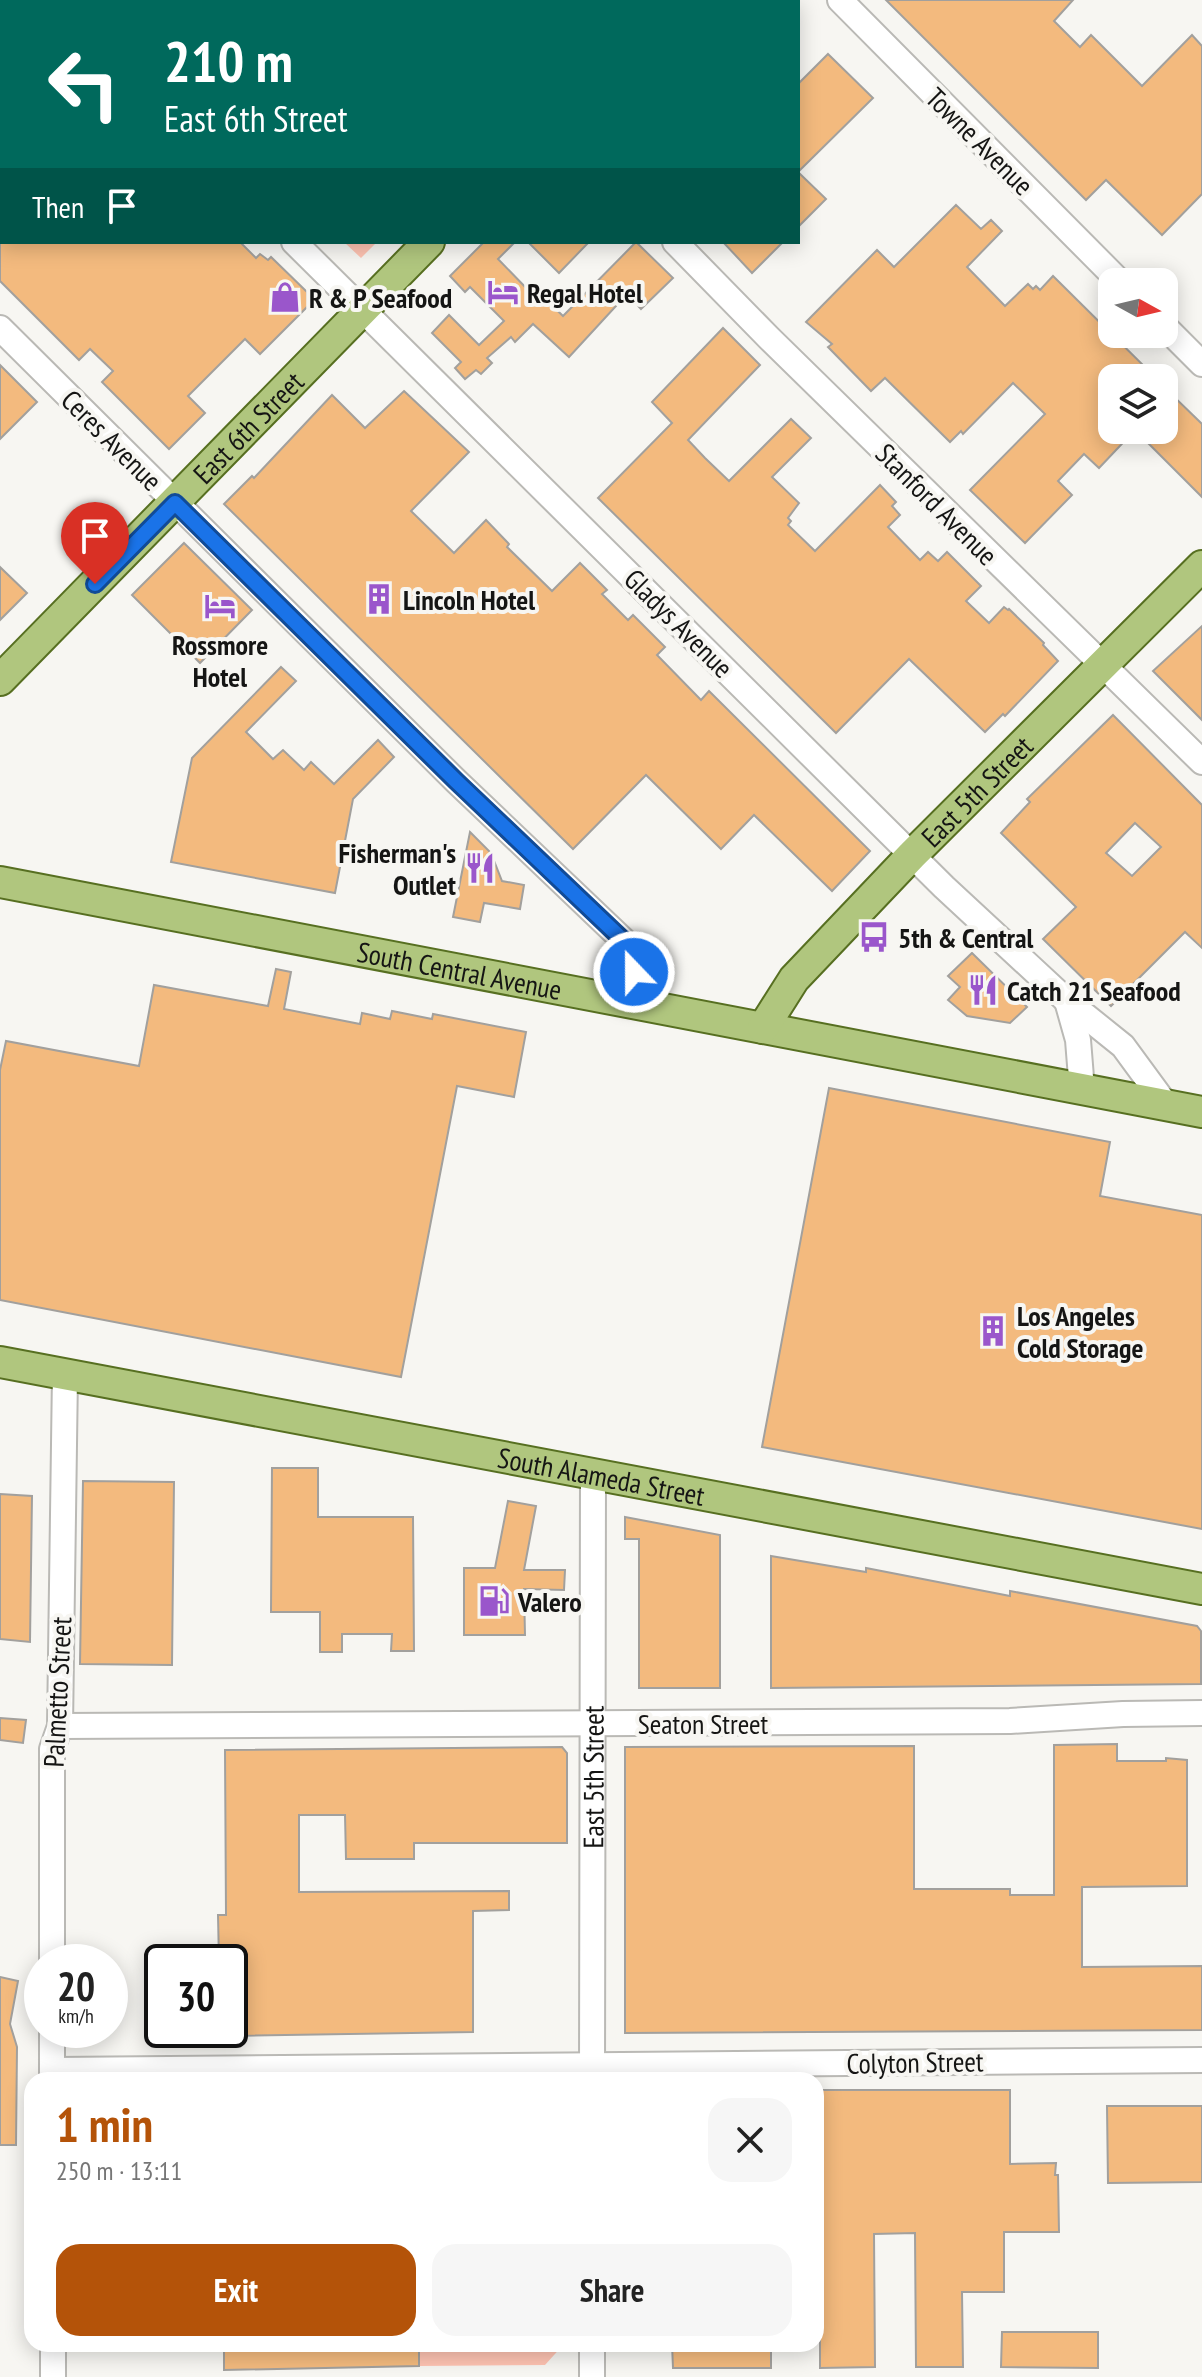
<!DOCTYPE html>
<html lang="en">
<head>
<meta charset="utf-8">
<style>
  :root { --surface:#fff; --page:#f6f6f6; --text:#222; --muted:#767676; --accent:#b45309 }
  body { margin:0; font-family:"PT Sans Narrow",sans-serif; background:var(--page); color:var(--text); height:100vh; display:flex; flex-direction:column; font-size:30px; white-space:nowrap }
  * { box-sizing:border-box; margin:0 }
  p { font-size:26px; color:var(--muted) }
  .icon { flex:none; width:44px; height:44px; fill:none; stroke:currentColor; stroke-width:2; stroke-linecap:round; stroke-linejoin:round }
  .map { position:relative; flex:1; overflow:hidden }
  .details { position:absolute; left:24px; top:2072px; width:800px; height:280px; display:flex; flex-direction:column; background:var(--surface); border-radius:24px; box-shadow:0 4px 20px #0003 }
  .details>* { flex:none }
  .hud { position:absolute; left:0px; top:0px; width:800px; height:244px; box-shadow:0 4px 20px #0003; background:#00695c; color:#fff; overflow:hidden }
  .needle { width:52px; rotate:98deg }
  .controls { position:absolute; left:1098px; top:268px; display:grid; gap:16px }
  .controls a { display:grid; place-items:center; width:80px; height:80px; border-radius:16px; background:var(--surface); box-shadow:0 4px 20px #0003; font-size:40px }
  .speed { position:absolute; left:24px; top:1944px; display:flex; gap:16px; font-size:40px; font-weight:700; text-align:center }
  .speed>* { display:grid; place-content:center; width:104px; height:104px; border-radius:50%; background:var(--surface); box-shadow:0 4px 20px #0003; line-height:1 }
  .speed small { font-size:20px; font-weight:400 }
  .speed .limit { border:4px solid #111; border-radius:12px; background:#fff; color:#111 }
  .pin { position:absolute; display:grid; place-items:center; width:68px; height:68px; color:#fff; margin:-82px -34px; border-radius:50% 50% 50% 0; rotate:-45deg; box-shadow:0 0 8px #0007 }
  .pin .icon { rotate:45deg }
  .me { position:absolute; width:88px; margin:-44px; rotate:338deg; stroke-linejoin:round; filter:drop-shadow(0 0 6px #0008) }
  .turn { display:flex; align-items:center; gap:28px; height:168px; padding:0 32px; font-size:36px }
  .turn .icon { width:104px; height:104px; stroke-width:2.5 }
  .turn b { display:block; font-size:56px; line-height:68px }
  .then { display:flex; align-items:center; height:76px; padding:0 32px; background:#0003; gap:16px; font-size:30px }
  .round { display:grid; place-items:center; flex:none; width:84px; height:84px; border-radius:24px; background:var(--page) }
  .summary { display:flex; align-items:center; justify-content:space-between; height:136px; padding:0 32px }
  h1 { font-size:48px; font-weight:700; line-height:60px; color:var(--accent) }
  .primary-button { display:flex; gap:16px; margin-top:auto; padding:16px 32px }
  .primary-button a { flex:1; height:92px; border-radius:24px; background:var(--accent); color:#fff; font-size:32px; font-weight:700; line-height:92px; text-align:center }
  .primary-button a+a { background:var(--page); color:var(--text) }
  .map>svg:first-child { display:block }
  .green { fill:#fec3b2 }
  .building { fill:#f3ba7e; stroke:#a2a09d; stroke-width:2; fill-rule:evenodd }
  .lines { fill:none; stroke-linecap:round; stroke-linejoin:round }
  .minor-casing { stroke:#bab9b5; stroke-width:28 }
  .major-casing { stroke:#576f21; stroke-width:34 }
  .minor { stroke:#fff; stroke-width:24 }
  .major { stroke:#b0c67e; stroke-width:30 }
  .route-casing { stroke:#114b97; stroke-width:20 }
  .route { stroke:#1a73e8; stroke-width:14 }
  .labels { text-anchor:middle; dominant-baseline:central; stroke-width:8; stroke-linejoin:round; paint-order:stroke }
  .street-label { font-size:28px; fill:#151514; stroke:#f7f6f2 }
  .poi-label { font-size:28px; font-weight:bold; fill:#151514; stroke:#f7f6f2; text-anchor:start }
</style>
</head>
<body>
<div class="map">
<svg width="1202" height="2377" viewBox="0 0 1202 2377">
  <rect width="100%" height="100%" fill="#f7f6f2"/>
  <g class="green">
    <polygon points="344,242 377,242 361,258"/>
    <polygon points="419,2344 564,2344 545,2365 419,2366"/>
  </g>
  <g class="building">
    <polygon points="886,0 1073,0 1054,21 1080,47 1091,35 1142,86 1192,35 1202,46 1202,194 1162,235 1106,180 1086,200"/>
    <polygon points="828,54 873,98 798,172 826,199 798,227 798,84"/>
    <polygon points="956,205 981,229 991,220 1002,231 967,267 1005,306 1028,284 1033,289 1036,286 1040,290 1053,276 1156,378 1112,378 1112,430 1164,430 1164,387 1202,424 1202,497 1135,430 1099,468 1084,454 1058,481 1072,495 1025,543 970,490 1045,414 1013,383 963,434 961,431 950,442 885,378 871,391 828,347 832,344 806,322 877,250 894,267"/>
    <polygon points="0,242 240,242 256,258 260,254 268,260 271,257 307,292 308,306 260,354 245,339 188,396 205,413 169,449 102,382 113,371 90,349 79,360 0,281"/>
    <polygon points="484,242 515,242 498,259 531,293 535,289 563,316 636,242 673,278 641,309 627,294 569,357 533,324 515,342 511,337 487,358 492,363 481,374 476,370 465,379 455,368 461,362 432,333 449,315 479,345 504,321 470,287 465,292 450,276"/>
    <polygon points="528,242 589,242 559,273"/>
    <polygon points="723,242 783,242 752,273"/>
    <polygon points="723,328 760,365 688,440 705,458 729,481 791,419 811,438 772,477 799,503 788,518 791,521 788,525 815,551 880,485 896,502 892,506 900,515 888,527 920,560 928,552 938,561 947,552 981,586 966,601 989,623 1004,607 1008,610 1009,609 1044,643 1043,645 1058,661 1005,716 1003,714 985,732 909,659 836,733 598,498 672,423 652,402"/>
    <polygon points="0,365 37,402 0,439"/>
    <polygon points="404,391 469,452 411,511 454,553 486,520 509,544 507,547 552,591 580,563 607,590 602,594 628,620 633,615 665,647 657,655 701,700 709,691 870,851 832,891 754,815 721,849 646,775 573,849 224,504 252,476 254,478 332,395 365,428"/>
    <polygon points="184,543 252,610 200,663 132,595"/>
    <polygon points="0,567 27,593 0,620"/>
    <polygon points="1202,626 1202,720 1153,671"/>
    <polygon points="281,667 296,681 246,732 273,759 283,750 304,770 311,762 334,784 378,740 394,757 353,799 335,893 171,862 192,758"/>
    <path d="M1113,715L1202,805V948L1185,932L1111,1006L1043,939L1076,907L1001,833L1030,802L1027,799ZM1135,823L1161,847L1132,876L1106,853Z"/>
    <polygon points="470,832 491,853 502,881 524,885 520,909 484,903 480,922 453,917"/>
    <polygon points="972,953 1027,1007 1010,1023 967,1016 948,1000 960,987 948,976"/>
    <polygon points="276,969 291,972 284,1009 360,1024 362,1013 390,1019 392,1011 432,1019 433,1014 526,1032 514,1097 457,1086 401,1377 0,1300 0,1070 6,1041 139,1066 154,985 268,1006"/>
    <polygon points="829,1088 1110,1142 1100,1196 1202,1215 1202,1529 762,1447"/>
    <polygon points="272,1468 318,1468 318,1517 413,1517 414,1651 391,1651 392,1634 342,1634 342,1652 320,1652 320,1612 271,1612"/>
    <polygon points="83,1481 174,1482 172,1665 80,1664"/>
    <polygon points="0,1494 32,1496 30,1642 0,1639"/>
    <polygon points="508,1501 536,1506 524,1570 565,1570 564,1590 524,1589 525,1635 464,1635 464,1568 495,1568"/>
    <polygon points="625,1517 720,1535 720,1688 639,1688 639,1539 625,1539"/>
    <polygon points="771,1556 866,1572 866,1568 1010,1596 1010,1591 1197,1626 1201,1631 1201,1684 771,1688"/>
    <polygon points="0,1718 26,1720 23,1743 0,1740"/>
    <polygon points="1117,1744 1117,1761 1166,1761 1166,1758 1187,1760 1187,1886 1082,1887 1082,1967 1202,1966 1202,2030 625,2033 625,1747 914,1746 914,1889 1010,1889 1010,1895 1054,1895 1054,1745"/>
    <polygon points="562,1747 567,1753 567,1843 414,1843 414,1859 346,1859 345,1815 299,1815 299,1892 509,1891 509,1910 473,1911 473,2032 230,2036 230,1962 219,1962 218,1915 226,1915 225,1750"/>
    <polygon points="0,1977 18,1981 10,2024 17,2047 16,2145 0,2145"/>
    <polygon points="816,2090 1010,2090 1010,2164 1056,2163 1055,2175 1058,2175 1059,2232 1004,2232 1004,2292 962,2292 963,2367 916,2367 915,2233 874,2234 875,2367 820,2368 820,2261 816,2261"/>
    <polygon points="1107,2106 1202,2106 1202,2182 1108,2183"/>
    <polygon points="1002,2332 1098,2332 1098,2368 1001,2367"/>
    <polygon points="224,2344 419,2344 419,2366 224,2370"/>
    <polygon points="672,2344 771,2344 771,2368 673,2368"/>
  </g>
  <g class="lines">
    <defs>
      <g id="minor">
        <polyline points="50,0 52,2"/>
        <polyline points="432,0 434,2"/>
        <polyline points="840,0 1120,282"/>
        <polyline points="294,242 944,887 1067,1001 1123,1046 1167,1106"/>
        <polyline points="675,242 769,338 1202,762"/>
        <polyline points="1164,326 1202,364"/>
        <polyline points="0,328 456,781 625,942 633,955 631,1003"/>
        <polyline points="1067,1001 1078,1040 1082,1090"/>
        <polyline points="60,1726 1010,1721 1123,1714 1202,1713"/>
        <polyline points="52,1962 52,1749 60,1726 65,1374"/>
        <polyline points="52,2030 52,2080"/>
        <polyline points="52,2070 1202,2060"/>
        <path id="s1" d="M592,2079L593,1473"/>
        <polyline points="53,2344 53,2377"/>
        <polyline points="592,2377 592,2344"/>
      </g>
      <g id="major">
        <polyline points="665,2 667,0"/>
        <path id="s2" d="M0,680L429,242"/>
        <path id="s3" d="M0,882L1202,1112"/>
        <path id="s4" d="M763,1028L794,979L912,855L1202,566"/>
        <path id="s5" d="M0,1362L1202,1589"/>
      </g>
    </defs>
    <use href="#minor" class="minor-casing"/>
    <use href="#major" class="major-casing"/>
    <use href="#minor" class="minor"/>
    <use href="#major" class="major"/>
  </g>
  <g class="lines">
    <defs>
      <polyline id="route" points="95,584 175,503 456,781 625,942 633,955 634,972"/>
    </defs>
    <use href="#route" class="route-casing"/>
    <use href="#route" class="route"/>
  </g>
  <defs>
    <symbol id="hotel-bare" viewBox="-9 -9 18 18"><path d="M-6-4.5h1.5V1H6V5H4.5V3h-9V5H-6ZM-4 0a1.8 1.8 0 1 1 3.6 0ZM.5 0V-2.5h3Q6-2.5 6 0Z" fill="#9a56cb" stroke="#f7f6f2" stroke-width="2.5" paint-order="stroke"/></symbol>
    <symbol id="shop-bare" viewBox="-9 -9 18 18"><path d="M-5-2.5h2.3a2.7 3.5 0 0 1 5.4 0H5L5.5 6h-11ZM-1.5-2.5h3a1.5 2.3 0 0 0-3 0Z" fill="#9a56cb" stroke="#f7f6f2" stroke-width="2.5" paint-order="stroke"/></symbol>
    <symbol id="building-bare" viewBox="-9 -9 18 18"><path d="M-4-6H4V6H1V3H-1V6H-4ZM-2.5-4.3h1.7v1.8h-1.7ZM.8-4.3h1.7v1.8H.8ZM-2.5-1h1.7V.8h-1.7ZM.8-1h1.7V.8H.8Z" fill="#9a56cb" stroke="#f7f6f2" stroke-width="2.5" paint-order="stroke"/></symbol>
    <symbol id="restaurant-bare" viewBox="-9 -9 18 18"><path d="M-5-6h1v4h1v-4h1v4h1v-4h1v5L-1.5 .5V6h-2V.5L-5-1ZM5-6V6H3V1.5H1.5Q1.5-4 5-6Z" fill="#9a56cb" stroke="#f7f6f2" stroke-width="2.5" paint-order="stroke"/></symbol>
    <symbol id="bus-bare" viewBox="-9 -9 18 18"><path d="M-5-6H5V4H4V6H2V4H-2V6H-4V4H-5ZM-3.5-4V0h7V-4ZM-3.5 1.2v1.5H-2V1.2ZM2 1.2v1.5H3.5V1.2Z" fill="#9a56cb" stroke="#f7f6f2" stroke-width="2.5" paint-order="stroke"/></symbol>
    <symbol id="fuel-bare" viewBox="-9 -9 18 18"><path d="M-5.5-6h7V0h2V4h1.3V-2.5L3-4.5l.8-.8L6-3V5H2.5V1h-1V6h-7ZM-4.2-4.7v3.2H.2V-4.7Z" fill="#9a56cb" stroke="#f7f6f2" stroke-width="2.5" paint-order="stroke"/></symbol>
  </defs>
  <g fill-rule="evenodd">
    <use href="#hotel-bare" x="481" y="270" width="44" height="44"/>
    <use href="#shop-bare" x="263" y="275" width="44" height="44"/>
    <use href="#building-bare" x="357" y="577" width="44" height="44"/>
    <use href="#hotel-bare" x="198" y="584" width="44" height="44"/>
    <use href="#restaurant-bare" x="458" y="846" width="44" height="44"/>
    <use href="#bus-bare" x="852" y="915" width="44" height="44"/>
    <use href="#restaurant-bare" x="961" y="968" width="44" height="44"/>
    <use href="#building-bare" x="971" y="1309" width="44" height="44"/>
    <use href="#fuel-bare" x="472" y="1579" width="44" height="44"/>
  </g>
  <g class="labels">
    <g class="street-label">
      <text transform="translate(980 141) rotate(45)">Towne Avenue</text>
      <text stroke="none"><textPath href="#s2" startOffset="354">East 6th Street</textPath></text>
      <text transform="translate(112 440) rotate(45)">Ceres Avenue</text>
      <text transform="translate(937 504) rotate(45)">Stanford Avenue</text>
      <text transform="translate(679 623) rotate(45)">Gladys Avenue</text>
      <text stroke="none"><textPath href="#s4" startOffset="320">East 5th Street</textPath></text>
      <text stroke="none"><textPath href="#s3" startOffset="468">South Central Avenue</textPath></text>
      <text stroke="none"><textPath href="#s5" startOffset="612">South Alameda Street</textPath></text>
      <text transform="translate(57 1692) rotate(-87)">Palmetto Street</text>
      <text x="703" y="1723">Seaton Street</text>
      <text stroke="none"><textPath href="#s1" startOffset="302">East 5th Street</textPath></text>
      <text transform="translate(915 2062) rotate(-1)">Colyton Street</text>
    </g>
    <g class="poi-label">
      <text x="527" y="292">Regal Hotel</text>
      <text x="309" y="297">R &amp; P Seafood</text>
      <text x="403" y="599">Lincoln Hotel</text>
      <text x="220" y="644" text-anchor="middle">Rossmore<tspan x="220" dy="32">Hotel</tspan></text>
      <text x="456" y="852" text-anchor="end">Fisherman's<tspan x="456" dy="32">Outlet</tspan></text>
      <text x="898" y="937">5th &amp; Central</text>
      <text x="1007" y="990">Catch 21 Seafood</text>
      <text x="1017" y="1315">Los Angeles<tspan x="1017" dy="32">Cold Storage</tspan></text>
      <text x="518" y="1601">Valero</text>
    </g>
  </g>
</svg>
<div class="controls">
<a><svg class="needle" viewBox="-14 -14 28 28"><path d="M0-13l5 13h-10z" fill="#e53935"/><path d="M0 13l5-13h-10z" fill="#767676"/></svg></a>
<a><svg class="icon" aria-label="layers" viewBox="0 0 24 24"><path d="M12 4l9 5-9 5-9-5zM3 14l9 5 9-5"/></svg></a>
</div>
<div class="speed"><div>20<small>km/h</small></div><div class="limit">30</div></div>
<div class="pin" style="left:95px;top:584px;background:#d93025"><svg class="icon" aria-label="arrive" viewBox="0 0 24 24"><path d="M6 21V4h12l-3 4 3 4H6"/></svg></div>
<svg class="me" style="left:634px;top:972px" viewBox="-20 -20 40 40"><circle r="17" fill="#1a73e8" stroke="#fff" stroke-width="3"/><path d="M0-11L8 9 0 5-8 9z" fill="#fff"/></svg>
<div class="hud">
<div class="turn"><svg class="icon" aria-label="left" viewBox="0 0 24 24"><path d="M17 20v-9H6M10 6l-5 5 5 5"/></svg><div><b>210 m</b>East 6th Street</div></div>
<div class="then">Then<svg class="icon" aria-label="arrive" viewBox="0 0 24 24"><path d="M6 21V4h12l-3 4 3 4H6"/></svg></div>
</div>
<section class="details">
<div class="summary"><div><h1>1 min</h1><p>250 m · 13:11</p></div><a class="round"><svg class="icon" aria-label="close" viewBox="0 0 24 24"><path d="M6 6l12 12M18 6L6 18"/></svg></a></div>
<div class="primary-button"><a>Exit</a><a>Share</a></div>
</section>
</div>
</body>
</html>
